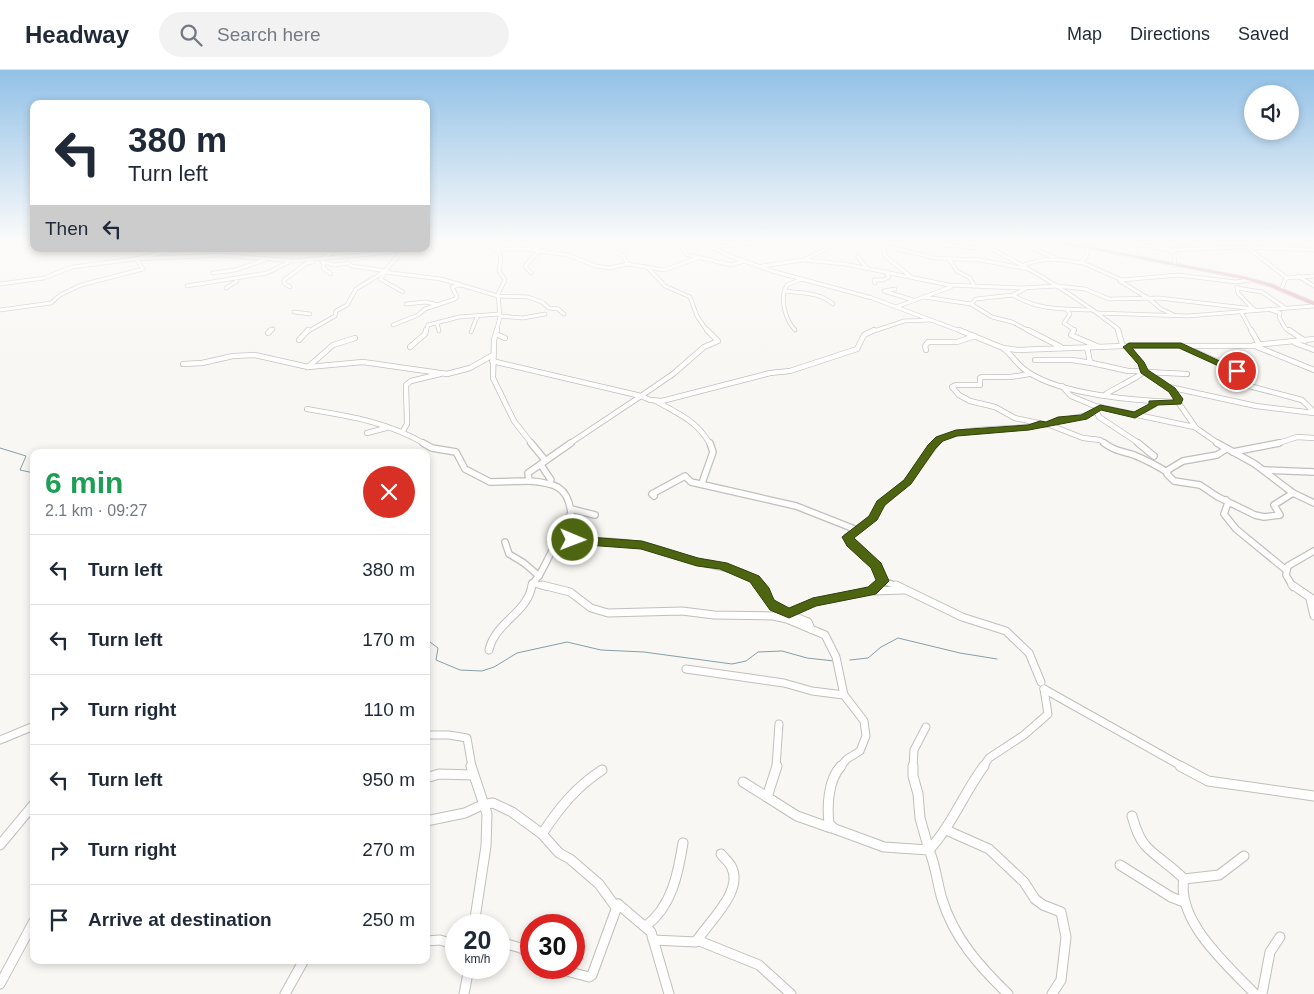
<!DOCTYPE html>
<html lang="en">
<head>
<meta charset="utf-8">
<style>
  :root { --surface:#fff; --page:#f2f2f3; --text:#1f2937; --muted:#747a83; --line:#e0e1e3 }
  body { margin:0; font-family:Helvetica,sans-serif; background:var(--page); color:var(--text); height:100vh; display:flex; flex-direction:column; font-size:19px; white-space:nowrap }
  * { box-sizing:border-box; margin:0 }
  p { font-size:16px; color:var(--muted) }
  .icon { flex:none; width:28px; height:28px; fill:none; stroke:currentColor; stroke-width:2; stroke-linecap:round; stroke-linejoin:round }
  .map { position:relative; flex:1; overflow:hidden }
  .sheet { position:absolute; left:30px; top:379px; width:400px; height:515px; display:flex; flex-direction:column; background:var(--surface); border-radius:10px; box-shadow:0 2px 8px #0003 }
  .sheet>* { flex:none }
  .hud { position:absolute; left:30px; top:30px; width:400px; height:152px; border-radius:10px; box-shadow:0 2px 8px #0003; background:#fff; color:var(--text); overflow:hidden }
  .buttons { position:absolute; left:1244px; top:15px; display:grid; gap:10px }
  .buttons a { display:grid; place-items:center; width:55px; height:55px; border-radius:50%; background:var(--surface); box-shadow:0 2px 8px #0003; font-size:25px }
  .speed { position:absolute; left:445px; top:844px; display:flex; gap:10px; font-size:25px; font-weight:700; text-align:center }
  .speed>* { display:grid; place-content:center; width:65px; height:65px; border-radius:50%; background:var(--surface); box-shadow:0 2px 8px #0003; line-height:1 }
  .speed small { font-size:12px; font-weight:400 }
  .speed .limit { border:8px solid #d22; background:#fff; color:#111 }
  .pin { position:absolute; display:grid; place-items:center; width:42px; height:42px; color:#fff; margin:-21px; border:2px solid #fff; border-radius:50%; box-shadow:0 1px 5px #0007 }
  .me { position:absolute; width:55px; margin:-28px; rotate:91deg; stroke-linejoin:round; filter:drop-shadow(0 0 4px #0008) }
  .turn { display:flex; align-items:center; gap:18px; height:105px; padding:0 15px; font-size:22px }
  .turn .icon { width:65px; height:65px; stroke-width:2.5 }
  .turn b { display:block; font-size:35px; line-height:42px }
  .then { display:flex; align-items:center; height:48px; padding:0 15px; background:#0003; gap:10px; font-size:19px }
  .round { display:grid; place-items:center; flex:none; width:52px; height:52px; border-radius:26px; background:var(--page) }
  .overview { display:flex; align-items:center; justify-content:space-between; height:85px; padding:0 15px }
  h1 { font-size:30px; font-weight:700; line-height:38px; color:#1e9e55 }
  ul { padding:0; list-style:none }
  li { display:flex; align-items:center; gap:15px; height:70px; padding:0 15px; border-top:1px solid var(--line) }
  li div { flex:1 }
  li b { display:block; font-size:19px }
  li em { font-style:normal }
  header { display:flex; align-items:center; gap:30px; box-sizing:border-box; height:70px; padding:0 25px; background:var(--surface); border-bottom:1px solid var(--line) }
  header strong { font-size:24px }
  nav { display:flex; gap:28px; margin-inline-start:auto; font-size:18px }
  .search { width:350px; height:45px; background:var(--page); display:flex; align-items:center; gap:12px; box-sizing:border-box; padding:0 18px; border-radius:28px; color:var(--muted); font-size:19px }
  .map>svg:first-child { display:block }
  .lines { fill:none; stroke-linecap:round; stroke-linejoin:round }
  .stream { stroke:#869eaa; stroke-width:1 }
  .minor-far4-casing { stroke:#c0bfbb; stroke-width:4.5 }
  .minor-far3-casing { stroke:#c0bfbb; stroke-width:6 }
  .minor-far2-casing { stroke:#c0bfbb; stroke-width:8 }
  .minor-far1-casing { stroke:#c0bfbb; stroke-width:9 }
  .minor-casing { stroke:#c0bfbb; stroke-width:11 }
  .major-casing { stroke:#d2d2d2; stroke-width:2 }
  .minor-far4 { stroke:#fff; stroke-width:3 }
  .minor-far3 { stroke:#fff; stroke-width:4.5 }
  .minor-far2 { stroke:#fff; stroke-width:5.5 }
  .minor-far1 { stroke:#fff; stroke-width:7 }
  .minor { stroke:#fff; stroke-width:9 }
  .major { fill:#e5adb7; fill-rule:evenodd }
  .route { fill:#4d6411; stroke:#32410b }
</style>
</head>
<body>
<header>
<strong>Headway</strong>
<div class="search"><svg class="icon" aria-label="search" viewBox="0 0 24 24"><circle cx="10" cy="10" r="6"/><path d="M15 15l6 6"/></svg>Search here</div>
<nav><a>Map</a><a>Directions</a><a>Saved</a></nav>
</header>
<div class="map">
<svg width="1314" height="924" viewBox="0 0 1314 924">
  <rect width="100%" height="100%" fill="#f8f7f3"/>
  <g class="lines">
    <g class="stream">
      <polyline points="0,378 26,386 20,400 34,403"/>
      <polyline points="426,569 438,578 436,590 460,600 482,601 494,597 517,583 567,572 601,580 644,582 732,594 746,591 758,582 782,581 807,588 834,591"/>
      <polyline points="850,590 868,588 881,577 898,568 960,583 997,589"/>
    </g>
    <defs>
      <g id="minor-far4">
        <polyline points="450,172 452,172"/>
        <polyline points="470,172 472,176"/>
        <polyline points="484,172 499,182 501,190 499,201 505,210 498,224 500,247 496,262"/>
        <polyline points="615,172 612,176 612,181 622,185 628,194"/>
        <polyline points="684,172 678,174 685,180 685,184 731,195 744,191"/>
        <polyline points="702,172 730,186 772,201 872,228 963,262"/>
        <polyline points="869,172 935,188 980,190 1028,199"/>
        <polyline points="913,172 978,178"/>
        <path d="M982,172V174C1032,199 1073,224 1117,258L1118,262"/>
        <polyline points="1018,172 1055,188"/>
        <polyline points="1123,172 1170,180 1243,177 1314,180"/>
        <polyline points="1157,172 1174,184 1175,195"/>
        <polyline points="1250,172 1251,177 1248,178 1287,208"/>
        <polyline points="883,175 885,186 910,206"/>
        <polyline points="712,177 763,172"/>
        <polyline points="1088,178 1086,187 1081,192 1122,210 1178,205 1236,212 1251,210"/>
        <polyline points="180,179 134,189 221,185 294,191 382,183 403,179"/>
        <polyline points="336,179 322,189 322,192 334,195 348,193 352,196 387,201"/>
        <polyline points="494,179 525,179 568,185 596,196 609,198 628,194 664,200 698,188"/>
        <polyline points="857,186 867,198"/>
        <polyline points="949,189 957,201 970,208 974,216"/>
        <polyline points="803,190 845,194 949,215 1021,218 1058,216"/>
        <polyline points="324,193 323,198 331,204"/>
        <path d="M1024,195C1044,187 1061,189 1082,193"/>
        <polyline points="762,196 803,190 841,172"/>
        <polyline points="647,197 665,216 690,227 697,246 708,262"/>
        <polyline points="384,202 441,209 498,226 528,227 542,232 549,238 558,239 564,244"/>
        <polyline points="213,203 235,200 265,190"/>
        <polyline points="531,203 525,196 539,181 532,174 536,172"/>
        <polyline points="384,205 380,209 403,222"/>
        <polyline points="1298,206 1314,216"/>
        <polyline points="1123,210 1120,211 1146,227"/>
        <polyline points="875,213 874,210 883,210 889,207 885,201"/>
        <polyline points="0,214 44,208 72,197 135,189"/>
        <polyline points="187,216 267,203 289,192"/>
        <polyline points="1057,216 1085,219 1109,229 1159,228 1254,239"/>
        <polyline points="290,217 284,213 284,210 307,193 313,192"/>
        <polyline points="1237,217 1238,223 1253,239"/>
        <polyline points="226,218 237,211"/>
        <polyline points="1237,218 1262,222 1284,237"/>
        <polyline points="895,219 884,221 913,230"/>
        <path d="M1025,219L1013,225C1040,241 1063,239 1093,240"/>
        <polyline points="1281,220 1286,208 1314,206"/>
        <path d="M784,221C801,223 819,222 833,234"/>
        <polyline points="1013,225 976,229 971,234 992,247 1012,252 1031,262"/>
        <polyline points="924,227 971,234"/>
        <polyline points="1147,227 1161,239 1174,245"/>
        <polyline points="406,234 426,232 438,235"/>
        <polyline points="896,237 951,217"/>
        <polyline points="0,240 51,233 60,225 81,215 143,199 137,190"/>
        <polyline points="1067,240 1070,244 1064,253 1074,260 1073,262"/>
        <polyline points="1271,240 1280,243 1279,247 1285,258 1290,262"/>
        <polyline points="294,242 310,244"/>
        <polyline points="1241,242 1252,262"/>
        <polyline points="1097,243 1188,246 1314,236"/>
        <polyline points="500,246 523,248 545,244"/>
        <polyline points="437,253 439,261"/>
        <polyline points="393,255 418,245 425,239 455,229 457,227 452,217 460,215"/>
        <path d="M795,260C785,249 779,228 787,215L802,209"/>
        <polyline points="270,262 273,259"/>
        <polyline points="307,262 335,246 336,241 347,235 356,219 384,202 404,179"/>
        <polyline points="426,262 428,255 459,247 499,244"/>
        <polyline points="471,262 477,247"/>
        <polyline points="871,262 904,251 931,250"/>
      </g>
      <g id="minor-far3">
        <polyline points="497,260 494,270 493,308 514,351 532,374"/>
        <polyline points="959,260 1003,278 1018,280 1123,276"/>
        <polyline points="1028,260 1061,277"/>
        <polyline points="1074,260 1071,265 1099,277"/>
        <polyline points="1118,260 1122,274"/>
        <polyline points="1251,260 1259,274"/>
        <polyline points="1289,260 1305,271"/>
        <polyline points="268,263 271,260"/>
        <polyline points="496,264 505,268"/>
        <polyline points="299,270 308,260"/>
        <polyline points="1295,273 1314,280"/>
        <polyline points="1254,275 1314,269"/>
        <polyline points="1124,276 1255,276 1314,300"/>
        <polyline points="410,277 425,264 426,260"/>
        <polyline points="1087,277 1090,292 1092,293 1128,301 1144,301"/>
        <path d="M1127,277L1142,294L1144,301C1158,308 1170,317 1179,329L1178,332L1196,358L1219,374"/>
        <polyline points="1185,277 1236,300 1237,302 1232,308 1238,313 1302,330 1314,342"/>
        <path d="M1003,278C1012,285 1018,296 1028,302C1062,325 1137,331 1178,332"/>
        <polyline points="926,280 925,276 928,272 957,272 975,266"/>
        <polyline points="1035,290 1072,290 1092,293"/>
        <polyline points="492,291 641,326 673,304 704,277 718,271 707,260"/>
        <polyline points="183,294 202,293 233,286 255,285 308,297 363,292 447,304 470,298 493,285"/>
        <polyline points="308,297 333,275 355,268"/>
        <polyline points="1147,302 1187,304"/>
        <polyline points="1029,304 1011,307 982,307 980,308 980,315 956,315 952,317 959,325 970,331 995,337 1015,348 1048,355"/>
        <polyline points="1062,316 1071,326 1095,336 1194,357"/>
        <polyline points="1169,317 1256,336 1314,343"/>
        <path d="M1106,324C1115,318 1138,308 1143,302"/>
        <path d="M656,331C680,345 696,350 710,374"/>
        <path d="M307,339C349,346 388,352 425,374"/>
        <polyline points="1096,340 1099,347 1140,374"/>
        <path d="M1095,342C1079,349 1063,348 1047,354L1083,368L1100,370L1106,374"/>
        <polyline points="1135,345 1154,335 1153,333"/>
        <polyline points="403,361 407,354 406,315 411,311 440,304"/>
        <polyline points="367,363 386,358"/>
        <polyline points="569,374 641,326 650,330 662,331 770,303 790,301 857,279 864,265 874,260"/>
        <path d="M934,374C950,357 1006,359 1029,357L1040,354"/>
        <polyline points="1276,374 1297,367 1314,368"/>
      </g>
      <g id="minor-far2">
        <polyline points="423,373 432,378 456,382 465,399 490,412 529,411 528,403 571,373"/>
        <polyline points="531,373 545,390"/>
        <path d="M1104,373C1115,381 1121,381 1134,385C1146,390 1156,395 1167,402"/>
        <polyline points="1138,373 1154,386"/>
        <polyline points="1217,373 1255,394 1293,423 1314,433"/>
        <polyline points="1226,379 1217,385 1183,391 1168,400 1167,404 1174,411 1200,415 1218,427 1255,445 1264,447 1280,445 1274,435 1293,423"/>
        <polyline points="1233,382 1279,373"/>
        <polyline points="541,395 551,410 550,413"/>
        <polyline points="1264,400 1314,402"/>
        <path d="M530,411C554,413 568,416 571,443C560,463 551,484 540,504C537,509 533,511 532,517"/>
        <polyline points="702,413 713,382 710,373"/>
        <polyline points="654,426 652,424 685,406 691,412 796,436 857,460"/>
        <polyline points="1226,430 1228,433 1224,444 1236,459 1286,500"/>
        <polyline points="571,439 595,445"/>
        <path d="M555,471C583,470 612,470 640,475C658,478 677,486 695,491C711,496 754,500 762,517"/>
        <polyline points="505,472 509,484 524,493 539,506"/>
        <polyline points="883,511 876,496 847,467 873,448 881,434 907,412 936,373"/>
        <polyline points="883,511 900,517"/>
        <polyline points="532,513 547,517"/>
        <polyline points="1293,517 1286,505 1288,496 1314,481"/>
      </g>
      <g id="minor-far1">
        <polyline points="542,515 570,522 591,538 608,543 682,541 714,545 773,546 787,549 825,565 836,587 844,625 864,651 866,666 860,681 847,689 840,697"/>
        <path d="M761,515C774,543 782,541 808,552L811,559"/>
        <polyline points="896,515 962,547 1006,561 1029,583 1041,612"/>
        <polyline points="1292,515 1314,530"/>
        <polyline points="1310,529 1314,546"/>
        <polyline points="787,544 813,532 872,521 904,520"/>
        <path d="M489,580C495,552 528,543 532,515"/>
        <polyline points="686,599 784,613 812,621 844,625"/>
        <polyline points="1044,619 1183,697"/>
        <polyline points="426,665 449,665 467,668 472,697"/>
        <polyline points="0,670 34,656"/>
        <polyline points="776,697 779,654"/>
        <polyline points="913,697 914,680 926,657"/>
        <polyline points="983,697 989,688 1024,665 1048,644 1044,619"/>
      </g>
      <g id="minor">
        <polyline points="471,696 487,744 486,776 474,855"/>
        <polyline points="777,696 767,727 797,746 831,758 831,756"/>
        <path d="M841,696C828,710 827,736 829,754L835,759L884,777L929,780C936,796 937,813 942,829C954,868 979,896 1008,924"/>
        <polyline points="913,696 913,706 918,724 920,748 929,780"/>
        <polyline points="1180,696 1208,711 1314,726"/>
        <path d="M602,700C576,717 559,738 542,764L559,783L570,789L599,814L615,836L618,834L651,862L669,924"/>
        <polyline points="426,708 439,704 473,705"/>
        <polyline points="743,712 767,727"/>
        <path d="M1132,746C1135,756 1138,767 1145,775C1154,786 1172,796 1184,809"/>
        <polyline points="426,751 465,743 482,735 493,733 512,742 542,764"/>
        <polyline points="946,760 989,779 1024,812 1035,829 1043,835 1061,842 1066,867 1061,910 1052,924"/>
        <polyline points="0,775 34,734"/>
        <path d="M929,780C952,755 964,723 984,696"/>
        <path d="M1244,786L1219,805L1184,809C1176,851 1228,896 1255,924"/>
        <polyline points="1120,795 1171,827 1184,832"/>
        <path d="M646,856C672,836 678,804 683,773"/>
        <path d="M653,870L696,872C708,852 745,821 731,796C729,792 724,788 721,784"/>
        <polyline points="697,870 759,895 791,924"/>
        <polyline points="426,871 440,870 456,875"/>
        <polyline points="499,872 521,878 531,885"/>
        <polyline points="555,898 589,907 592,905 618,834"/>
        <polyline points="0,914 34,851"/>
        <polyline points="285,924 304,890"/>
        <polyline points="464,924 469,898"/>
        <polyline points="1262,924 1270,882 1280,867"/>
      </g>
      <polygon id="major" points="1056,172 1063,172 1240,206 1271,214 1314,232 1314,235 1269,216 1240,208"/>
    </defs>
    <use href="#minor-far4" class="minor-far4-casing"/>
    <use href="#minor-far3" class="minor-far3-casing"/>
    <use href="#minor-far2" class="minor-far2-casing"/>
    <use href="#minor-far1" class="minor-far1-casing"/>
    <use href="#minor" class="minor-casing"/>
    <use href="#major" class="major-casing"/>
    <use href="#minor-far4" class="minor-far4"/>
    <use href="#minor-far3" class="minor-far3"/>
    <use href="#minor-far2" class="minor-far2"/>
    <use href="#minor-far1" class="minor-far1"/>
    <use href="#minor" class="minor"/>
    <use href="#major" class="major"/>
  </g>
  <linearGradient id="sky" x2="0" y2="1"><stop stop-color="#92c1e7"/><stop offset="0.57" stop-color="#fcfbfa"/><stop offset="1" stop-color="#fcfbfa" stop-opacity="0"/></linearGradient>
  <rect width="1314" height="301" fill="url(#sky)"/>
  <polygon class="route" points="1129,273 1181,273 1241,301 1234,303 1179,278 1132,278 1144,292 1148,300 1175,318 1183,329 1181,334 1158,335 1135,348 1101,340 1087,349 1029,360 957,366 943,371 935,379 911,414 885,435 877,450 854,468 881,493 889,511 876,524 816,536 789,548 770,540 750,512 720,499 697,496 641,479 573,474 567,470 573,466 642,471 698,488 727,493 759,506 769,518 774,530 789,538 813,528 868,517 876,510 871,498 847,476 842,467 869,446 877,431 904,410 928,375 936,367 956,360 1028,355 1040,351 1046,352 1058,347 1081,345 1100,335 1134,342 1149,334 1149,331 1174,330 1169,322 1141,303 1138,294 1123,277"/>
</svg>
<div class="buttons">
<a><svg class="icon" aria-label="sound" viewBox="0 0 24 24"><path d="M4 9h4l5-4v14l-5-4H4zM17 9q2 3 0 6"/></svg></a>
</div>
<div class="speed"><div>20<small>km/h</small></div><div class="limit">30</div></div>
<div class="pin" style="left:1237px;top:301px;background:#d93025"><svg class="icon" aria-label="arrive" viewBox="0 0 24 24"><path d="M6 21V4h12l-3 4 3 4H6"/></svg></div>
<svg class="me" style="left:573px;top:470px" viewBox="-20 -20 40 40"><circle r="17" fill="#4d6411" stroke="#fff" stroke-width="3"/><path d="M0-11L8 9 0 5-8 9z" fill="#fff"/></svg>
<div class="hud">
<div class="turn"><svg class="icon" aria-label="left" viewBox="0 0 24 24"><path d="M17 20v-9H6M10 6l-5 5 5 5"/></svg><div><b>380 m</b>Turn left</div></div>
<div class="then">Then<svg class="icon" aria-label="left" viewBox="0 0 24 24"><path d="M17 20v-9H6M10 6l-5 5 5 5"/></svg></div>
</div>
<section class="sheet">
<div class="overview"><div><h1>6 min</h1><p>2.1 km · 09:27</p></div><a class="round" style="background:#d93025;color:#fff"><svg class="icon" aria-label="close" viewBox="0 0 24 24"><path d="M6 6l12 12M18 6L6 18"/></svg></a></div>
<ul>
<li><svg class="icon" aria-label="left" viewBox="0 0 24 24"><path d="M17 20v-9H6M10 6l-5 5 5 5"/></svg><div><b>Turn left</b></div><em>380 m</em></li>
<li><svg class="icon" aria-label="left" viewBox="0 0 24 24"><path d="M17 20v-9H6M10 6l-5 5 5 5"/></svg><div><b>Turn left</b></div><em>170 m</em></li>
<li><svg class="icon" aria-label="right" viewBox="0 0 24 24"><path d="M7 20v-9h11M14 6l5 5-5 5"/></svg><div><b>Turn right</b></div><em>110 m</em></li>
<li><svg class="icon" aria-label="left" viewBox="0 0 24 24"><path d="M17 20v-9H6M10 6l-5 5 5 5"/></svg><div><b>Turn left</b></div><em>950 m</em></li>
<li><svg class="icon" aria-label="right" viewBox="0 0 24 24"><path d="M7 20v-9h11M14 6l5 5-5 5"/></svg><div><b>Turn right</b></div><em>270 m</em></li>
<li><svg class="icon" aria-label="arrive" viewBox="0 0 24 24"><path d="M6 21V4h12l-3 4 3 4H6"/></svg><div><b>Arrive at destination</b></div><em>250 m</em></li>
</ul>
</section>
</div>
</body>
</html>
